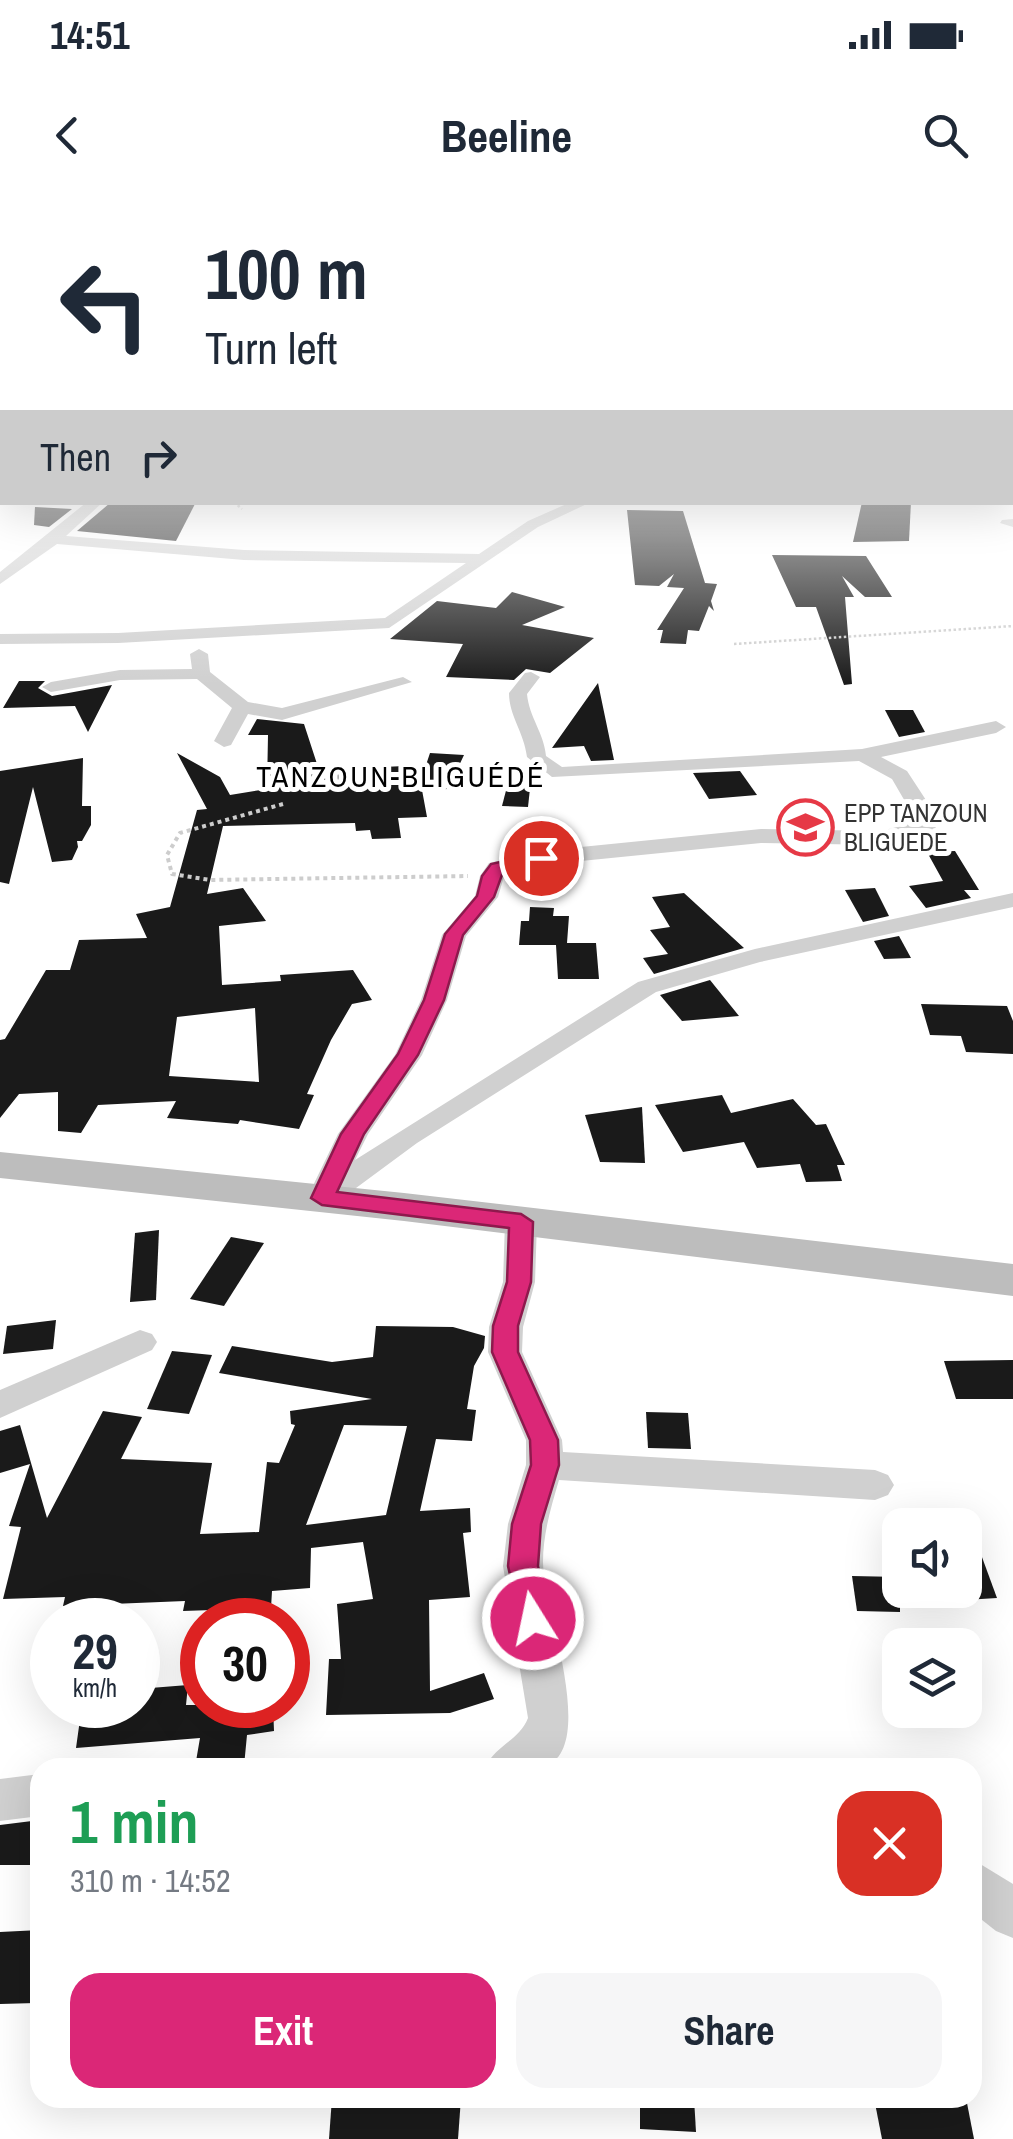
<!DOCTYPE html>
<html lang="en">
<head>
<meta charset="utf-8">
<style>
  :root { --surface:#fff; --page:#f6f6f7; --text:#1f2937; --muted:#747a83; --accent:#db2777 }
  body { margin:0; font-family:"Archivo Narrow",sans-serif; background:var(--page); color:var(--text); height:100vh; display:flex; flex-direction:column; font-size:38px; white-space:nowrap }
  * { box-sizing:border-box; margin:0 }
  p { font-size:32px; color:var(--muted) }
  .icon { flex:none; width:55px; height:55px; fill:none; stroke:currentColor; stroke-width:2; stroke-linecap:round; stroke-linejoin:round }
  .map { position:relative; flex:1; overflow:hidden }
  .sheet { position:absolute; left:30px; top:1558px; width:952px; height:350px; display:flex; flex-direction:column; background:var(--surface); border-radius:30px; box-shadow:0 10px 40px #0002 }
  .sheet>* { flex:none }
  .top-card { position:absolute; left:0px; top:0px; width:1015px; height:305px; box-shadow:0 10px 40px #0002; background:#fff; color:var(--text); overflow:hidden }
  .buttons { position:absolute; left:882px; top:1308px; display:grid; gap:20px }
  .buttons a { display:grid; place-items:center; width:100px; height:100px; border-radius:20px; background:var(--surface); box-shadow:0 10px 40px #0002; font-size:50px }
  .speed { position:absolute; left:30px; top:1398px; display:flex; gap:20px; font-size:50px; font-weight:700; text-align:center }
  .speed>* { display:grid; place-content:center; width:130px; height:130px; border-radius:50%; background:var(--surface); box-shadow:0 10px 40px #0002; line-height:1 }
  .speed small { font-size:25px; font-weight:400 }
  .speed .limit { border:15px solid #d22; background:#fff; color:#111 }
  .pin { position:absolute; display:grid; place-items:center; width:85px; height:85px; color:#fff; margin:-42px; border:5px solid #fff; border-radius:50%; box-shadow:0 2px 10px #0007 }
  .me { position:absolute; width:110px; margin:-55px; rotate:350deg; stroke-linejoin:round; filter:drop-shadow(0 0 8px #0008) }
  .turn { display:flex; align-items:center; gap:35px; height:210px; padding:0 40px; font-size:45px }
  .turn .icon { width:130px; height:130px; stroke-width:2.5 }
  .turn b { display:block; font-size:70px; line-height:85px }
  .then { display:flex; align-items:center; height:95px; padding:0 40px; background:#0003; gap:20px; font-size:38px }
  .round { display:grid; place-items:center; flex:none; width:105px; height:105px; border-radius:30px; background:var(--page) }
  .headline { display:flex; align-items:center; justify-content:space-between; height:170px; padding:0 40px }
  h1 { font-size:60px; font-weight:800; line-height:75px; color:#1e9e55 }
  .cta { display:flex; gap:20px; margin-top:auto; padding:20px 40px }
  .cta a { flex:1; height:115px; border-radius:30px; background:var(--accent); color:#fff; font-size:40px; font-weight:800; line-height:115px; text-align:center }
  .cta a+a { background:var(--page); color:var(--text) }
  .status { display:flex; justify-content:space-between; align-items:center; height:70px; padding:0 50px; background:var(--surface); direction:ltr }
  .status svg { height:28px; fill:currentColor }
  header { display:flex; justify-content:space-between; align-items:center; height:130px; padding:0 40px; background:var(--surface); font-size:45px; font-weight:800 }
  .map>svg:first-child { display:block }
  .building { fill:#1a1a1a; fill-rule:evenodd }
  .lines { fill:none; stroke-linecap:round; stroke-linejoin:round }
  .path-far1 { stroke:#cdcdcd; stroke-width:2.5; stroke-dasharray:2.5 2.5; stroke-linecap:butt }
  .path { stroke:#cdcdcd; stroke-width:4; stroke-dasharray:4 4; stroke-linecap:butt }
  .minor { fill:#d0d0d0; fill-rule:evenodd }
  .secondary { fill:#bdbdbd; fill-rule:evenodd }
  .route { fill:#db2777; stroke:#8e194d; stroke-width:2.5 }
  .labels { text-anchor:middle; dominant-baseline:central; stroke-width:10; stroke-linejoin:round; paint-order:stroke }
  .far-poi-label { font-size:25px; fill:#333; stroke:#fff; text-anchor:start }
  .far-quarter-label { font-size:30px; letter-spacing:2.5px; fill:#000; stroke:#fff }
</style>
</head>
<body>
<div class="status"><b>14:51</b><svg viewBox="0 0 49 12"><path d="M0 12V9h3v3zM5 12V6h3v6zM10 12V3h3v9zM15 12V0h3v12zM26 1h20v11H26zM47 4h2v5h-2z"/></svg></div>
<header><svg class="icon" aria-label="back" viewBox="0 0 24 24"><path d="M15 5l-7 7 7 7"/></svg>Beeline<svg class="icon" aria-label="search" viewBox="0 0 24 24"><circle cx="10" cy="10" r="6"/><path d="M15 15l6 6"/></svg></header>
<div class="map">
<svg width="1013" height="1939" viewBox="0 0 1013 1939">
  <rect width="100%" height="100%" fill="#fff"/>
  <g class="building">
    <polygon points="196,302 176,341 77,331 110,303"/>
    <polygon points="862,302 911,302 909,341 853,342"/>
    <polygon points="35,307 72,309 49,327 34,325"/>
    <polygon points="627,310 683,311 705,383 717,384 711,401 714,411 709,406 699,431 688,430 686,444 660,443 663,430 657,430 684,388 667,387 674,374 659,386 635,385"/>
    <polygon points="772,355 866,356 892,397 865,397 842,376 854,397 845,397 852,484 844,485 816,407 796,407"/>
    <polygon points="512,392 565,407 522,425 594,438 550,473 526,469 514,480 446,477 463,444 390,439 437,401 496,408"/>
    <polygon points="19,481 45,481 38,488 52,496 112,485 88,532 75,506 3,508"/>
    <polygon points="598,483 614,560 591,561 584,546 552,548"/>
    <polygon points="885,510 913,510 925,532 899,537"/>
    <path d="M257,519L304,524L319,570L426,565L430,553L464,555L448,589L422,590L427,617L398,618L401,638L372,639L370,630L356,631L355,623L223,626L207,694L243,688L266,721L219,726L222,785L281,781L280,775L353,770L372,800L352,804L331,840L307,894L314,895L299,929L240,920L238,924L167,918L176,901L98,905L81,933L58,931V892L19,894L0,918V840L5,839L46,770H70L79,740L147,738L136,714L170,707L197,610L207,609L177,553L220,577L230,595L267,589L268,535H248ZM255,808L259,882L169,876L177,817Z"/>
    <polygon points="83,558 82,606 91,606 91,625 82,641 77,641 78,647 72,660 52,662 33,587 9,684 0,682 0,571"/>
    <polygon points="740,571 757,595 709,599 693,573"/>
    <polygon points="509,579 531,579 528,607 502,606"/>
    <polygon points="955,651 979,690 964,690 971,698 926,708 909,686 943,681 927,652"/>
    <polygon points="875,688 889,716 863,722 845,690"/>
    <polygon points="684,693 744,748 654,774 643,758 668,754 650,730 670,727 652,697"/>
    <polygon points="530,707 554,708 553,716 569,716 567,743 596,743 599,779 558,779 556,745 519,745 521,721 529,721"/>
    <polygon points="899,736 911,758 884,759 874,741"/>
    <polygon points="710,780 739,816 682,821 660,795"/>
    <polygon points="921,804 1007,806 1013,821 1013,854 966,852 961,836 930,835"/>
    <polygon points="722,895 731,913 793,899 816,925 826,924 845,965 837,965 842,981 806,982 800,964 757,968 744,942 683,952 655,905"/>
    <polygon points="642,907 645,963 600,962 585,915"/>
    <polygon points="159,1030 156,1100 130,1102 135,1033"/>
    <polygon points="231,1037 264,1043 224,1106 190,1099"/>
    <polygon points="56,1120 53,1149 3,1154 7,1126"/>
    <path d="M376,1126L453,1127L485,1136L484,1148L474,1166L467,1209L476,1210L472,1241L436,1239L420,1311L470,1308L471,1332L463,1333L470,1397L429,1400L430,1491L484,1473L494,1499L450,1513L326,1515L329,1459H341L337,1404L373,1399L363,1342L311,1348L310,1388L272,1391L271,1408L183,1411L185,1401L63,1406L65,1397L3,1399L21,1327L9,1326L30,1264L0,1273V1231L20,1225L47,1318L103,1211L142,1217L121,1259L212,1263L200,1334L259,1332L267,1262L279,1263L295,1225L291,1224L290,1211L372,1199L219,1173L232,1146L332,1162L373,1157ZM344,1225L407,1226L386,1315L306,1325Z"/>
    <polygon points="172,1151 212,1155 189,1214 147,1209"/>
    <polygon points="1013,1160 1013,1199 956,1199 944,1161"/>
    <polygon points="646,1212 688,1213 691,1249 648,1248"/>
    <polygon points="968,1319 997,1398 965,1400"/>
    <polygon points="852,1376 900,1377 900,1412 857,1411"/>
    <polygon points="188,1485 186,1505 273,1505 274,1531 247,1535 244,1566 195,1567 200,1538 76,1548 82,1505 138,1505 138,1489"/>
    <polygon points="40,1620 40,1665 0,1665 0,1625"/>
    <polygon points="40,1730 36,1803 0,1804 0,1732"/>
    <polygon points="332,1898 461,1898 458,1939 329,1939"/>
    <polygon points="640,1898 694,1898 696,1932 640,1929"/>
    <polygon points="874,1898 966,1898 974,1939 882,1939"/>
  </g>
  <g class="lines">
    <g class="path-far1">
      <polyline points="234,302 242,309"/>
      <polyline points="734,444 1013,426"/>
    </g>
    <polyline class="path" points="283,604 180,633 167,655 172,674 210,680 468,676"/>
    <g class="minor">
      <rect x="1012" y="215" width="1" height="8"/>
      <rect x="1012" y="256" width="1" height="8"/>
      <rect x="1012" y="288" width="1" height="8"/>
      <polygon points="87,302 103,302 66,336 244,350 479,354 528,321 571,302 591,302 538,327 389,428 118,443 0,444 0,434 118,433 385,418 466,363 244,360 57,344 0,384 0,372"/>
      <polygon points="1013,319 1013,327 1000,323 1002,320"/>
      <polygon points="199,449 208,454 210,472 248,502 282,508 403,477 412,482 282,520 248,514 231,545 224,547 214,541 232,508 197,479 120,480 51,492 42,487 51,482 120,470 192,469 190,454"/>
      <path d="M531,472L540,477L527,494C529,517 544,533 546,556L562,567L862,549L996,521L1006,527L996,533L881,557L907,571L939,620L934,631L882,645L761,643L541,665L505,673L498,697L466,736L447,800L422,855L368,934L355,960L638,782L755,749L1013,693V707L760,762L656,792L417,943L333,1005H311L307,998L338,934L395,855L421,800L442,735L475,696L480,676L489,663L541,651L761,629L881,631L917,622L892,579L859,561L552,577L527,557C524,532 509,516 509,493L525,473Z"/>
      <path d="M521,1012L532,1015L537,1022L535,1082L523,1127L522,1152L562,1240L563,1252L875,1270L888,1275L894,1285L888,1295L875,1300L559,1280C551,1307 543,1334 543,1362C543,1405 598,1545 546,1566C530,1573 502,1568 485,1568C495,1545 519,1541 528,1518L503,1366L508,1324L526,1265V1240L488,1152L489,1127L503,1082L505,1022L510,1015Z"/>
      <polygon points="140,1130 152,1134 157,1142 152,1150 0,1218 0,1190"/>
      <polygon points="40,1574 40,1616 0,1621 0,1579"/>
      <polygon points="972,1659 1013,1684 1013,1738 996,1731 972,1712"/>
    </g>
    <polygon class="secondary" points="0,952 404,993 1013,1064 1013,1096 404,1021 0,978"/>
  </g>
  <linearGradient id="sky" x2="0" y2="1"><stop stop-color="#9ec6ea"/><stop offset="0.44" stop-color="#fff"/><stop offset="1" stop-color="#fff" stop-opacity="0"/></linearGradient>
  <rect width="1013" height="485" fill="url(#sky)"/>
  <polygon class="route" points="541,653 549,658 547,662 503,672 494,697 463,735 444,800 418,855 364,934 337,992 521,1014 533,1022 531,1082 518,1126 518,1152 558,1240 559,1265 541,1324 538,1366 549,1419 544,1428 533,1432 522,1428 508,1366 512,1324 531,1265 530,1240 492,1152 493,1126 507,1082 509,1028 322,1005 311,998 341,934 398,854 424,800 445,734 477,696 482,676 491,664"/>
  <defs>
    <symbol id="school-ring" viewBox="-11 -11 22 22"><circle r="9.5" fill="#fff" stroke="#e63946" stroke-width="1.5"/><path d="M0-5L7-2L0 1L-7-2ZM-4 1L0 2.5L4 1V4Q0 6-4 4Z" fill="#e63946"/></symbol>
  </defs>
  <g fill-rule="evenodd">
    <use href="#school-ring" x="774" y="596" width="63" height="63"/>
  </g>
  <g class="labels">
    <g class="far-poi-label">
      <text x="844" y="613">EPP TANZOUN<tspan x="844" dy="29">BLIGUEDE</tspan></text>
    </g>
    <g class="far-quarter-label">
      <text x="401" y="576">TANZOUN-BLIGUÉDÉ</text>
    </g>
  </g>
</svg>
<div class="buttons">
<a><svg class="icon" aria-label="sound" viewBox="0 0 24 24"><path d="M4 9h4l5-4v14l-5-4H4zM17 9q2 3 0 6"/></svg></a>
<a><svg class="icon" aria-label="layers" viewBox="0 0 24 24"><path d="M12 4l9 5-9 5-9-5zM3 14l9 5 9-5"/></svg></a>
</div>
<div class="speed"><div>29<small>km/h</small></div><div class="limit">30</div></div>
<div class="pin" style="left:541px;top:658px;background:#d93025"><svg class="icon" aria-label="arrive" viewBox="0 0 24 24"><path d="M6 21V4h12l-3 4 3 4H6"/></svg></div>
<svg class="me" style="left:533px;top:1419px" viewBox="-20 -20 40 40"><circle r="17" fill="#db2777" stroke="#fff" stroke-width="3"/><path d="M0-11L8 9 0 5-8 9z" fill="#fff"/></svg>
<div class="top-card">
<div class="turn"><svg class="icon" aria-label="left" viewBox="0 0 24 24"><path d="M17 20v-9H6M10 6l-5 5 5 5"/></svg><div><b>100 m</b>Turn left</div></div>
<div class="then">Then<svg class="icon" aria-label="right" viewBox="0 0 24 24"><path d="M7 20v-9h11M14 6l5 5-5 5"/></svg></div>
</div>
<section class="sheet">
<div class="headline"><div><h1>1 min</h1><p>310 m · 14:52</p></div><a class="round" style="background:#d93025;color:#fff"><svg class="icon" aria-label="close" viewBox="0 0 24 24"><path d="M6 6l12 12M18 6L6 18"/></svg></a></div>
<div class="cta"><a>Exit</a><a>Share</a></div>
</section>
</div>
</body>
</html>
